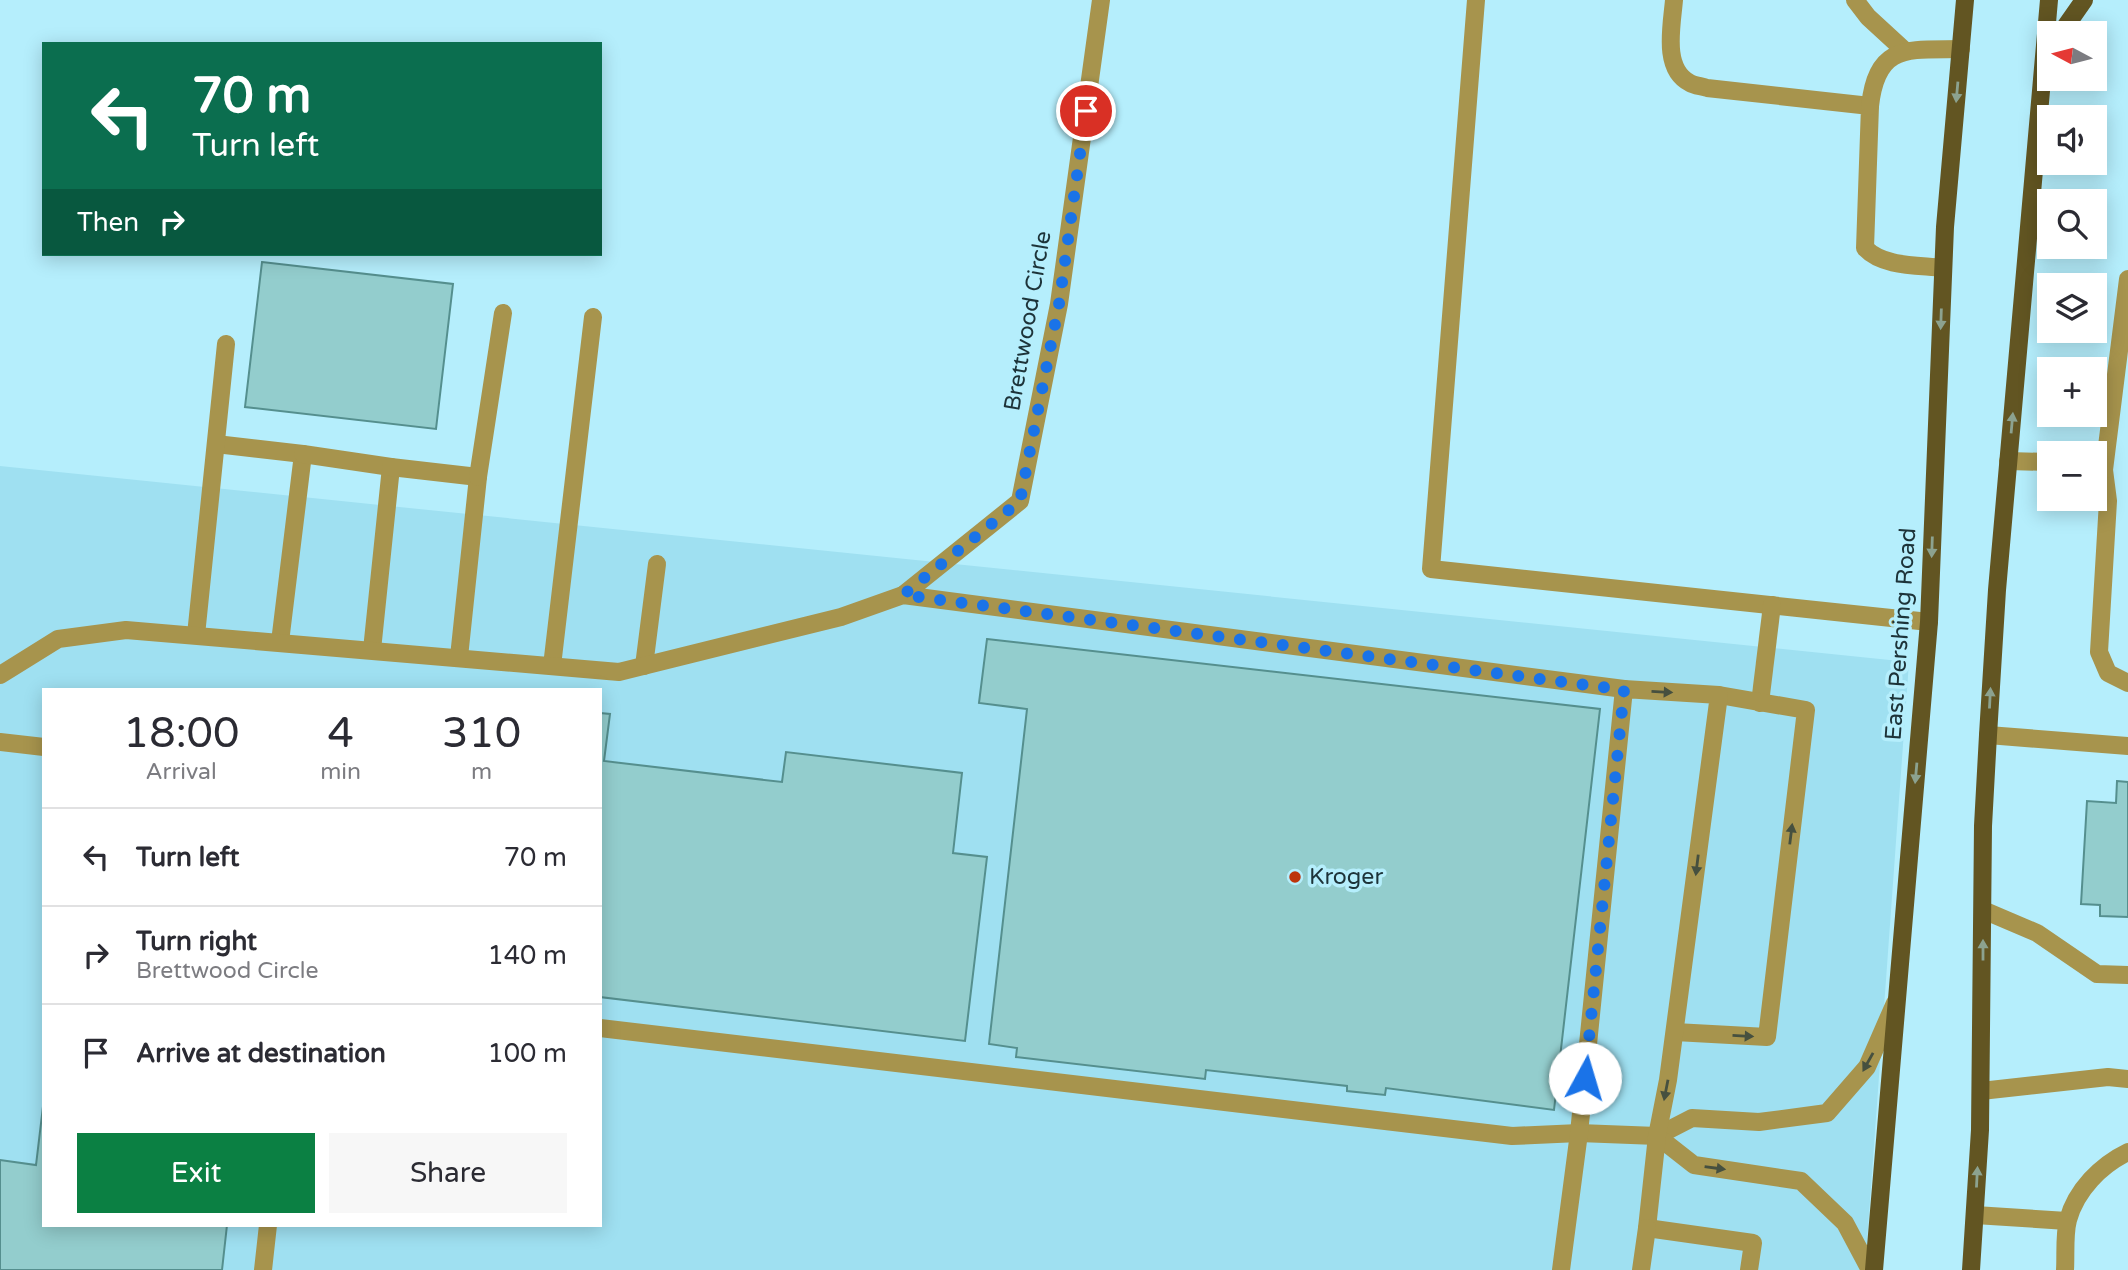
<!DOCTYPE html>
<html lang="en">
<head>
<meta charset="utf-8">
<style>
  :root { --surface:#fff; --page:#f7f7f7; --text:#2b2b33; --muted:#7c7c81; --line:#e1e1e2; --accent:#0b8043 }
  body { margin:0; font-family:"Varela Round",sans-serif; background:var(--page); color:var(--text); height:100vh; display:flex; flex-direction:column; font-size:26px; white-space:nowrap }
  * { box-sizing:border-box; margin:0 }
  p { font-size:23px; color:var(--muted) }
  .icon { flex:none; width:38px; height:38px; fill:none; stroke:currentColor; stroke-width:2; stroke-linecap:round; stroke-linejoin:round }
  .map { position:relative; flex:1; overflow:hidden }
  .panel { position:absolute; left:42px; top:688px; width:560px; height:539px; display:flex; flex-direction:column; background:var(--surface); border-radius:0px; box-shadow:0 4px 18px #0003 }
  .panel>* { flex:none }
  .banner { position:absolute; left:42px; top:42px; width:560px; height:214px; border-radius:0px; box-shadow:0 4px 18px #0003; background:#0b6e4f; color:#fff; overflow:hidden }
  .needle { width:46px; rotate:277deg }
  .buttons { position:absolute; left:2037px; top:21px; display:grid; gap:14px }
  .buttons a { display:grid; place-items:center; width:70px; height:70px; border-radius:0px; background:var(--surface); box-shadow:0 4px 18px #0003; font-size:35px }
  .pin { position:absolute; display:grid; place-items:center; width:60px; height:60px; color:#fff; margin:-30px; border:4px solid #fff; border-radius:50%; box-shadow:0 2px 7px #0007 }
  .me { position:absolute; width:77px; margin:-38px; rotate:6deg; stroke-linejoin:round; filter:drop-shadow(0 0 5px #0008) }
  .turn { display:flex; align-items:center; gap:24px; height:147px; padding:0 35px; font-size:32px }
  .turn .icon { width:91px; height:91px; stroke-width:2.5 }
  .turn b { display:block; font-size:49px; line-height:60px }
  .then { display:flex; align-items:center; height:66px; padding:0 35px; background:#0003; gap:14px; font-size:26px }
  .eta { display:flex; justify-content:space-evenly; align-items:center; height:119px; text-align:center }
  .eta b { font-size:42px; font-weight:600; line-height:49px }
  .cta { display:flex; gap:14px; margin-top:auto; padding:14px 35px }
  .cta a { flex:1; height:80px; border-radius:0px; background:var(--accent); color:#fff; font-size:28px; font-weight:600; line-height:80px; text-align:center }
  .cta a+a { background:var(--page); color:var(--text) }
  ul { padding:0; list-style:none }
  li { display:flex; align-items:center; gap:21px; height:98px; padding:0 35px; border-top:2px solid var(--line) }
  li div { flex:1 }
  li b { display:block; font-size:26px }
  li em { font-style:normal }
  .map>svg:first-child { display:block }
  .built { fill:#9fe0f1; fill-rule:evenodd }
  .building { fill:#93cdcd; stroke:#558f8e; stroke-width:2 }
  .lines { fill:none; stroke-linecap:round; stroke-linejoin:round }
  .service { stroke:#a7944d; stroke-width:18 }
  .primary { stroke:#625522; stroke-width:18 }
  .oneway { fill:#8ca28f }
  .oneway2 { fill:#46503f }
  .route { stroke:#1a73e8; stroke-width:12; stroke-dasharray:0 21.6 }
  .poi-dot { fill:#bd340b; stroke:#b5eefc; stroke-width:2.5 }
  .labels { text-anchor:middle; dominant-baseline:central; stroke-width:7; stroke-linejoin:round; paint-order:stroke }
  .street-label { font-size:23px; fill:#1d3339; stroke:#b5eefc }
  .poi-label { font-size:23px; fill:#1d3339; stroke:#b5eefc; text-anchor:start }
</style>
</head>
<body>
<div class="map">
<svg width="2128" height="1270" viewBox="0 0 2128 1270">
  <rect width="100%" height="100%" fill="#b5eefc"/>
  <path class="built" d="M0,466L1909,662L1865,1270H0ZM44,690H600V1225H44Z"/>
  <g class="building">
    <polygon points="262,262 453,284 436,429 245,407"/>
    <polygon points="987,639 1600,709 1554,1110 1386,1088 1385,1095 1347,1091 1347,1086 1206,1070 1205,1079 1016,1057 1017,1048 989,1044 1027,709 979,703"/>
    <polygon points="600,713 610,714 604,761 782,782 786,752 962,773 953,853 987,857 965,1041 600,997"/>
    <polygon points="2117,781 2128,782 2128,917 2100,916 2100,905 2081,904 2087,801 2116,803"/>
    <polygon points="44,1098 44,1225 227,1225 222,1270 0,1270 0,1160 36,1165"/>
  </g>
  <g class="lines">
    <g class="service">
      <polyline points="1476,0 1431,569 1929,622"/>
      <path d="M1674,0C1672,25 1662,69 1690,83C1695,86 1702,86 1707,88L1870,106L1865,248C1883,267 1917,265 1943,268"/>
      <polyline points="1855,0 1868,17 1905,51"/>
      <path d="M1870,106C1877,43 1908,50 1961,49"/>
      <polyline points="216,444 303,454 280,642"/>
      <polyline points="303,454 391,467 372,650"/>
      <polyline points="2008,461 2049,462"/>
      <polyline points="2095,466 2104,470 2108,501 2099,652 2108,673 2128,683"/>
      <polyline points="391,467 478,477 459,657"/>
      <polyline points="2104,470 2128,279"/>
      <polyline points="478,477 503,313"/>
      <polyline points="903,595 1020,501 1059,304 1101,0"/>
      <polyline points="196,635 226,344"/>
      <polyline points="552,666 593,317"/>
      <polyline points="644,666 657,564"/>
      <polyline points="0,675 58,639 126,630 619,672 841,617 903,595 1624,689"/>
      <polyline points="1760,703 1772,605"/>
      <polyline points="1988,735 2128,746"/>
      <polyline points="0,742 44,747"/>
      <polyline points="1983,910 2037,933 2097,974 2128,975"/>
      <polyline points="600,1028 1512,1136 1579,1133 1657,1136 1692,1118 1759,1122 1827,1113 1867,1067 1895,1003"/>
      <polyline points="1675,1032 1767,1037 1806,710 1719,695"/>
      <polyline points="1981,1091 2108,1077 2128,1079"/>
      <polyline points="1657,1136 1694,1165 1801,1181 1845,1223 1870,1270"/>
      <polyline points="1975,1215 2067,1221"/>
      <polyline points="263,1270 268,1225"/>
      <polyline points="1561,1270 1579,1133 1624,689 1719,695 1668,1080 1657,1136 1647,1228 1753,1243 1749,1270"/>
      <polyline points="1641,1270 1647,1228"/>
      <path d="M2065,1270C2066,1255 2064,1235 2068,1220C2076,1190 2101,1165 2128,1152"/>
    </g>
    <g class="primary">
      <polyline points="2061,33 2084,0"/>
      <polyline points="1874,1270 1929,622 1945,227 1965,0"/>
      <polyline points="1971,1270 1980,1130 1983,826 1988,735 1997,590 2049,0"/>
    </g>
  </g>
  <defs><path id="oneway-solid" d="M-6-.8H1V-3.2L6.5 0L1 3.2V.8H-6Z" transform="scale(1.75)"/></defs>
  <g class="oneway">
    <use href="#oneway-solid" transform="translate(1957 92) rotate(95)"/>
    <use href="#oneway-solid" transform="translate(1941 319) rotate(92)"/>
    <use href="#oneway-solid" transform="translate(2012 423) rotate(-85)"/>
    <use href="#oneway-solid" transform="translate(1932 547) rotate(92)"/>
    <use href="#oneway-solid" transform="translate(1990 698) rotate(-87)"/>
    <use href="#oneway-solid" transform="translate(1916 773) rotate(95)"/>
    <use href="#oneway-solid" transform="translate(1983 950) rotate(-90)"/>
    <use href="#oneway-solid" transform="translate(1977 1177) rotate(-87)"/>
  </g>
  <g class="oneway2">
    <use href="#oneway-solid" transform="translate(1662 692) rotate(3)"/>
    <use href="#oneway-solid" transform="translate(1791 834) rotate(-83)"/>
    <use href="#oneway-solid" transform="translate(1697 865) rotate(97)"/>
    <use href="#oneway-solid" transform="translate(1743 1036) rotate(3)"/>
    <use href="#oneway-solid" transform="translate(1868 1062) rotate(119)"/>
    <use href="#oneway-solid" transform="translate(1666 1090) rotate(101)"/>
    <use href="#oneway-solid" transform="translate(1715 1168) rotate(8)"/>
  </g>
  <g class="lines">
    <polyline class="route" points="1086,111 1059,304 1020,501 903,595 1624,690 1585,1078"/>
  </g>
  <circle class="poi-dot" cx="1295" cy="877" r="7"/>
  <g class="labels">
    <g class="street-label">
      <text transform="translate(1028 321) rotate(-80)">Brettwood Circle</text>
      <text transform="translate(1901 634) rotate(-86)">East Pershing Road</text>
    </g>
    <g class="poi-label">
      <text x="1309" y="877">Kroger</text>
    </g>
  </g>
</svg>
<div class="buttons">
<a><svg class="needle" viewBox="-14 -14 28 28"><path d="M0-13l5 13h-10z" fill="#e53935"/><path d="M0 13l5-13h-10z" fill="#7c7c81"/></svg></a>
<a><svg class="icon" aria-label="sound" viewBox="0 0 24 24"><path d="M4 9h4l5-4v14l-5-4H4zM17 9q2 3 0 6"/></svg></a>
<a><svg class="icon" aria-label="search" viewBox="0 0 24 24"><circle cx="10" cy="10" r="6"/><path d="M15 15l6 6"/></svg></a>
<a><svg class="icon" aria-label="layers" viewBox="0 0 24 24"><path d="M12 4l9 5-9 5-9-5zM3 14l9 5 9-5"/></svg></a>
<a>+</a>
<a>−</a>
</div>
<div class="pin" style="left:1086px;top:111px;background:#d93025"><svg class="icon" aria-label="arrive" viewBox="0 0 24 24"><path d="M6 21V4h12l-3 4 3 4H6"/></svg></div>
<svg class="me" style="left:1585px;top:1078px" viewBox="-20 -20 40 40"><circle r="19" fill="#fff"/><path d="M0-13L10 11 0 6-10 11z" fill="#1a73e8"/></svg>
<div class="banner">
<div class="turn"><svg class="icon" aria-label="left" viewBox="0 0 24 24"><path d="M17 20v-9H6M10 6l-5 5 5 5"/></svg><div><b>70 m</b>Turn left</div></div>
<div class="then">Then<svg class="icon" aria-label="right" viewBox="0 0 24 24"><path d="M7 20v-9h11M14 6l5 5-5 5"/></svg></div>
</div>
<section class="panel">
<div class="eta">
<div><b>18:00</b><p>Arrival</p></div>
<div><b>4</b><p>min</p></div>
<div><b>310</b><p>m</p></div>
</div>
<ul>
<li><svg class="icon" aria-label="left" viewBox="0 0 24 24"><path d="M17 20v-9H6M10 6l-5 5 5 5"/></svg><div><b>Turn left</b></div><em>70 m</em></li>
<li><svg class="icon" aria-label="right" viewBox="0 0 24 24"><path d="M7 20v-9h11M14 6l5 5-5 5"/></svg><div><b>Turn right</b><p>Brettwood Circle</p></div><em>140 m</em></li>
<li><svg class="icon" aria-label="arrive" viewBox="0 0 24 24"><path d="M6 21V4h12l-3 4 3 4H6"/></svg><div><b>Arrive at destination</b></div><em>100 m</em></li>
</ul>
<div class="cta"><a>Exit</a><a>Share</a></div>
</section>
</div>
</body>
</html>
